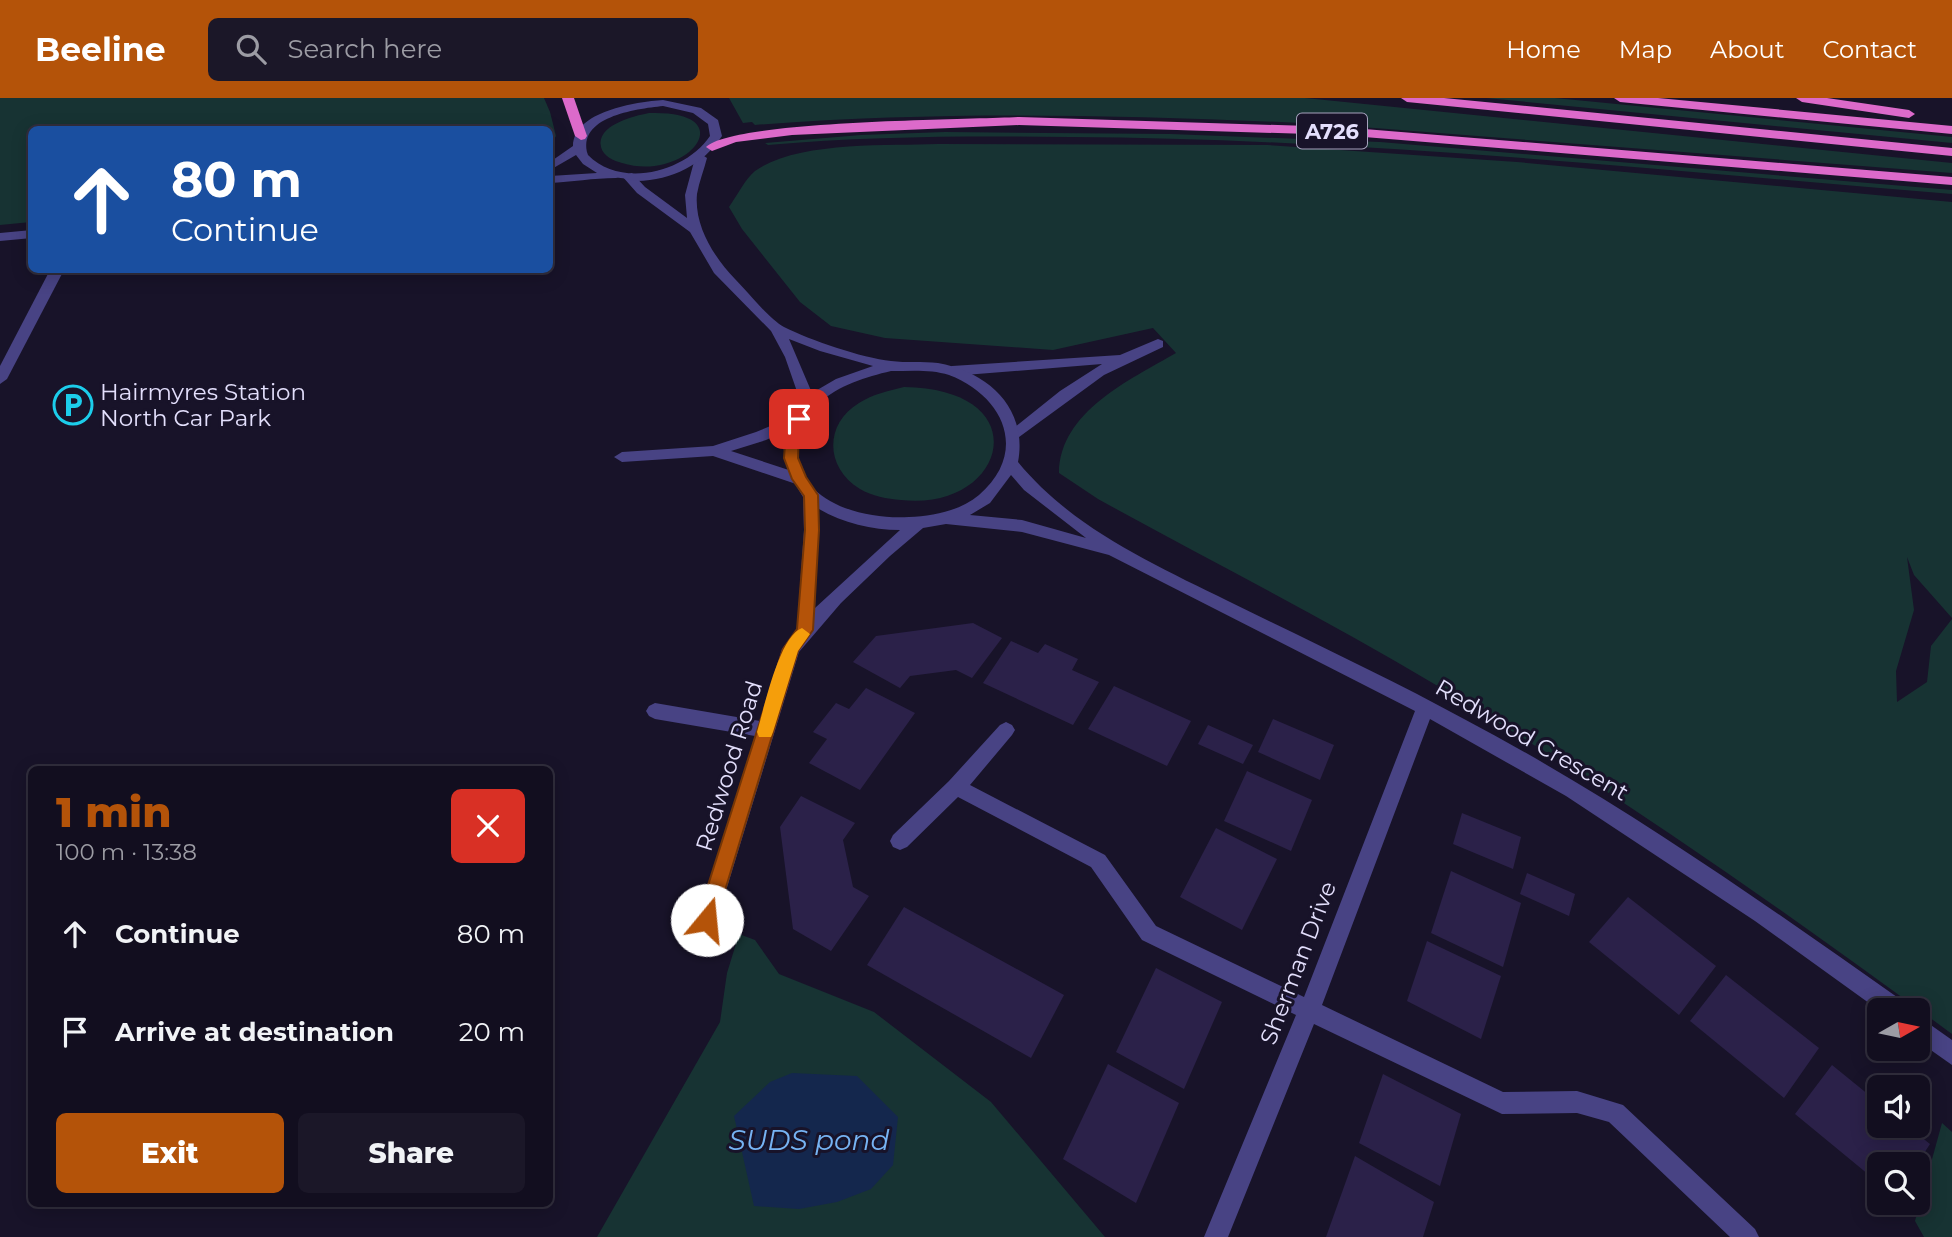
<!DOCTYPE html>
<html lang="en">
<head>
<meta charset="utf-8">
<style>
  :root { --surface:#120e1f; --page:#1b1728; --text:#f1f3f6; --muted:#9c9ca4; --line:#312e3d; --accent:#b45309 }
  body { margin:0; font-family:Montserrat,sans-serif; background:var(--page); color:var(--text); height:100vh; display:flex; flex-direction:column; font-size:26px; white-space:nowrap }
  * { box-sizing:border-box; margin:0 }
  p { font-size:23px; color:var(--muted) }
  .icon { flex:none; width:38px; height:38px; fill:none; stroke:currentColor; stroke-width:2; stroke-linecap:round; stroke-linejoin:round }
  .map { position:relative; flex:1; overflow:hidden }
  .side { position:absolute; left:28px; top:668px; width:525px; height:441px; display:flex; flex-direction:column; background:var(--surface); border-radius:10px; box-shadow:0 4px 18px #0003,0 0 0 2px var(--line) }
  .side>* { flex:none }
  .top-card { position:absolute; left:28px; top:28px; width:525px; height:147px; border-radius:10px; box-shadow:0 4px 18px #0003,0 0 0 2px var(--line); background:#1a4fa0; color:#fff; overflow:hidden }
  .needle { width:46px; rotate:81deg }
  .controls { position:absolute; left:1867px; top:900px; display:grid; gap:14px }
  .controls a { display:grid; place-items:center; width:63px; height:63px; border-radius:10px; background:var(--surface); box-shadow:0 4px 18px #0003,0 0 0 2px var(--line); font-size:35px }
  .pin { position:absolute; display:grid; place-items:center; width:60px; height:60px; color:#fff; margin:-30px; border-radius:14px; box-shadow:0 4px 10px #0006 }
  .me { position:absolute; width:77px; margin:-38px; rotate:17deg; stroke-linejoin:round; filter:drop-shadow(0 0 5px #0008) }
  .turn { display:flex; align-items:center; gap:24px; height:147px; padding:0 28px; font-size:32px }
  .turn .icon { width:91px; height:91px; stroke-width:2.5 }
  .turn b { display:block; font-size:49px; line-height:60px }
  .round { display:grid; place-items:center; flex:none; width:74px; height:74px; border-radius:10px; background:var(--page) }
  .head { display:flex; align-items:center; justify-content:space-between; height:119px; padding:0 28px }
  h1 { font-size:42px; font-weight:800; line-height:52px; color:var(--accent) }
  .cta { display:flex; gap:14px; margin-top:auto; padding:14px 28px }
  .cta a { flex:1; height:80px; border-radius:10px; background:var(--accent); color:#fff; font-size:28px; font-weight:800; line-height:80px; text-align:center }
  .cta a+a { background:var(--page); color:var(--text) }
  ul { padding:0; list-style:none }
  li { display:flex; align-items:center; gap:21px; height:98px; padding:0 28px }
  li div { flex:1 }
  li b { display:block; font-size:26px }
  li em { font-style:normal }
  header { display:flex; align-items:center; gap:42px; box-sizing:border-box; height:98px; padding:0 35px; background:var(--accent); color:#fff }
  header strong { font-size:33px }
  nav { display:flex; gap:38px; margin-inline-start:auto; font-size:24px }
  .search { width:490px; height:63px; background:var(--page); display:flex; align-items:center; gap:18px; box-sizing:border-box; padding:0 24px; border-radius:10px; color:var(--muted); font-size:26px }
  .map>svg:first-child { display:block }
  .green { fill:#173333 }
  .water { fill:#14274d }
  .building { fill:#2b2149 }
  .lines { fill:none; stroke-linecap:round; stroke-linejoin:round }
  .service { fill:#484384; fill-rule:evenodd }
  .minor { fill:#484384; fill-rule:evenodd }
  .tertiary { fill:#484384; fill-rule:evenodd }
  .trunk { fill:#dc6aca; fill-rule:evenodd }
  .route { fill:#b45309; stroke:#753606; stroke-width:2 }
  .slow { fill:#f59e0b }
  .labels { text-anchor:middle; dominant-baseline:central; stroke-width:6; stroke-linejoin:round; paint-order:stroke }
  .shield { fill:#181329; stroke:#a6a2bd; stroke-width:2 }
  .shield-label { font-size:21px; font-weight:bold; fill:#e3dffc }
  .poi-label { font-size:23px; fill:#e3dffc; stroke:#181329; text-anchor:start }
  .street-label { font-size:23px; fill:#e3dffc; stroke:#181329 }
  .near-water-label { font-size:28px; font-style:italic; fill:#76b3f3; stroke:#181329 }
</style>
</head>
<body>
<header>
<strong>Beeline</strong>
<div class="search"><svg class="icon" aria-label="search" viewBox="0 0 24 24"><circle cx="10" cy="10" r="6"/><path d="M15 15l6 6"/></svg>Search here</div>
<nav><a>Home</a><a>Map</a><a>About</a><a>Contact</a></nav>
</header>
<div class="map">
<svg width="1952" height="1139" viewBox="0 0 1952 1139">
  <rect width="100%" height="100%" fill="#181329"/>
  <g class="green">
    <polygon points="0,0 544,0 550,14 556,38 550,49 550,32 32,32 31,124 0,127"/>
    <path d="M729,0H1305L1952,65V75L1323,26C1134,17 944,12 755,27L752,24L743,25Z"/>
    <polygon points="1486,0 1555,0 1952,39 1952,45"/>
    <path d="M649,15C746,12 687,85 622,65C614,63 603,58 601,49C596,27 634,18 649,15Z"/>
    <path d="M945,34L1170,36L1380,44L1952,92V96C1659,72 1366,41 1071,39C970,38 869,38 768,47L765,45L861,37Z"/>
    <path d="M938,46L1267,47L1517,64L1952,104V520L1914,477L1907,459L1914,512L1896,573L1897,604L1927,584L1931,548L1952,521V936C1785,813 1615,693 1436,587C1326,521 1210,463 1098,401L1059,375C1060,313 1130,282 1176,255L1153,230L1053,252L885,240L831,228L800,204L742,131L729,109C737,98 745,81 755,73C797,43 887,48 938,46Z"/>
    <path d="M904,289C1041,291 1006,414 901,402C887,401 872,398 860,391C825,370 824,326 859,305C873,296 888,293 904,289Z"/>
    <polygon points="739,836 755,842 779,876 874,914 991,1004 1105,1139 597,1139 720,924 727,875"/>
    <polygon points="1942,1025 1952,1034 1952,1139 1924,1139 1915,1123"/>
  </g>
  <polygon class="water" points="792,975 857,978 898,1019 893,1067 871,1091 837,1104 799,1111 754,1108 734,1018 770,984"/>
  <g class="building">
    <polygon points="973,525 1002,540 972,580 956,572 910,578 900,590 853,564 876,538"/>
    <polygon points="1011,543 1038,555 1045,546 1078,561 1072,572 1099,584 1073,627 983,585"/>
    <polygon points="1114,588 1191,623 1167,668 1088,631"/>
    <polygon points="866,590 915,615 860,692 809,665 827,641 813,634 836,605 849,611"/>
    <polygon points="1273,621 1334,647 1320,682 1258,654"/>
    <polygon points="1208,627 1253,647 1243,666 1198,646"/>
    <polygon points="1247,673 1312,702 1291,753 1224,723"/>
    <polygon points="801,698 855,725 843,742 853,789 869,798 831,853 793,831 780,729"/>
    <polygon points="1462,715 1521,739 1513,771 1453,746"/>
    <polygon points="1216,730 1277,761 1242,832 1180,799"/>
    <polygon points="1451,773 1521,805 1503,869 1431,835"/>
    <polygon points="1527,775 1575,796 1569,818 1520,796"/>
    <polygon points="1628,799 1716,868 1679,917 1589,844"/>
    <polygon points="904,809 1064,897 1031,960 867,867"/>
    <polygon points="1427,843 1501,878 1481,941 1407,903"/>
    <polygon points="1156,870 1222,904 1184,991 1116,954"/>
    <polygon points="1726,877 1819,950 1784,1000 1690,923"/>
    <polygon points="1108,966 1179,1005 1136,1105 1063,1061"/>
    <polygon points="1832,967 1880,1006 1880,1027 1906,1027 1930,1046 1917,1066 1880,1066 1880,1086 1795,1016"/>
    <polygon points="1383,976 1461,1016 1440,1088 1359,1045"/>
    <polygon points="1355,1058 1434,1104 1423,1139 1326,1139"/>
  </g>
  <g class="lines">
    <g class="service">
      <polygon points="50,172 64,172 7,281 0,286 0,268"/>
      <polygon points="1158,241 1163,243 1163,249 1104,277 1015,342 1010,341 1008,337 1010,333 1060,293 1102,266 952,278 945,273 952,268 1120,257"/>
      <polygon points="799,316 804,317 806,321 804,325 766,342 731,353 804,377 807,381 804,385 799,387 713,358 622,364 614,359 622,354 713,348 756,334"/>
    </g>
    <g class="minor">
      <path d="M701,56L707,60C704,72 699,84 697,96C694,128 714,159 735,181C748,194 769,221 784,229C810,242 862,260 891,263C906,265 922,263 938,265C989,274 1028,311 1018,364C1072,430 1153,466 1228,503C1307,542 1387,579 1464,621C1618,702 1762,804 1904,904L1907,912L1880,913L1755,823L1566,698L1430,621L1322,907L1503,994L1577,993L1623,1007L1755,1131L1759,1139H1730L1609,1024L1577,1015L1502,1016L1314,926L1228,1139H1204L1296,917L1142,842L1091,769L958,699L907,749L900,752L893,749L890,743L893,737L949,683L1000,627L1006,624L1012,627L1015,632L1012,637L970,687L1105,757L1156,828L1304,899L1415,613L1109,457L1022,434L946,426L923,430L890,458L841,505L799,554L717,822L714,829L707,832L700,829L697,822L755,638L655,621L649,618L646,613L649,608L655,605L760,623L782,551L797,531L804,432L803,399L788,374L783,348L786,330L801,305L785,259L771,233L714,175L690,134L637,95L622,78L632,75L645,89L687,120L685,97L695,60ZM789,241L820,253L873,268L836,281L812,295ZM891,273C910,273 931,271 949,277C1004,298 1029,354 979,397C960,413 933,418 909,419C862,422 790,403 799,342C802,327 807,315 819,305C839,287 866,279 891,273ZM1011,377L1024,392L1086,440L1022,422L970,417L990,405ZM819,411C843,425 872,432 900,432L815,510Z"/>
      <polygon points="1918,918 1952,942 1952,967 1918,943"/>
    </g>
    <g class="tertiary">
      <path d="M663,2L701,10L718,22L722,38C703,67 672,82 637,83C630,83 623,79 616,80C594,80 571,84 550,85V78L597,75L583,66L576,57L550,72V64L573,48C574,13 636,4 663,2ZM663,8L693,15L708,26L710,38C686,74 621,91 588,57C576,19 635,11 663,8Z"/>
      <polygon points="32,132 32,140 0,143 0,135"/>
    </g>
    <g class="trunk">
      <polygon points="562,0 574,0 587,38 585,41 581,42 575,38"/>
      <polygon points="1401,0 1444,0 1952,50 1952,58 1407,4"/>
      <polygon points="1614,0 1658,0 1952,28 1952,36 1620,4"/>
      <polygon points="1796,0 1827,0 1909,12 1915,16 1909,20 1802,4"/>
      <path d="M1019,19L1340,29L1952,79V87L1340,37L1019,27L792,37L736,44L712,53L706,49C735,22 967,22 1019,19Z"/>
    </g>
  </g>
  <polygon class="route" points="799,316 805,321 799,333 798,360 806,379 818,397 819,432 813,532 798,553 716,822 713,828 707,830 700,828 697,822 783,551 797,531 805,432 804,398 792,381 784,360 786,333 794,317"/>
  <path class="slow" d="M802,530L810,536L798,553L773,634L771,639H759L757,634C764,611 779,538 802,530Z"/>
  <defs>
    <symbol id="parking-ring" viewBox="-11 -11 22 22"><circle r="9.5" fill="#181329" stroke="#1ccdeb" stroke-width="1.5"/><path d="M-3.5-5.5H1a3.5 3.5 0 0 1 0 7H-1V5.5H-3.5ZM-1-3.4V-.6H.8a1.4 1.4 0 0 0 0-2.8Z" fill="#1ccdeb"/></symbol>
  </defs>
  <g fill-rule="evenodd">
    <use href="#parking-ring" x="51" y="285" width="44" height="44"/>
  </g>
  <g class="labels">
    <rect class="shield" x="1297" y="15.5" width="70" height="35" rx="5"/>
    <g class="shield-label">
      <text x="1332" y="33">A726</text>
    </g>
    <g class="poi-label">
      <text x="100" y="294">Hairmyres Station<tspan x="100" dy="26">North Car Park</tspan></text>
    </g>
    <g class="street-label">
      <text transform="translate(1532 642) rotate(30)">Redwood Crescent</text>
      <text transform="translate(729 668) rotate(-73)">Redwood Road</text>
      <text transform="translate(1298 865) rotate(-69)">Sherman Drive</text>
    </g>
    <g class="near-water-label">
      <text x="809" y="1042">SUDS pond</text>
    </g>
  </g>
</svg>
<div class="controls">
<a><svg class="needle" viewBox="-14 -14 28 28"><path d="M0-13l5 13h-10z" fill="#e53935"/><path d="M0 13l5-13h-10z" fill="#9c9ca4"/></svg></a>
<a><svg class="icon" aria-label="sound" viewBox="0 0 24 24"><path d="M4 9h4l5-4v14l-5-4H4zM17 9q2 3 0 6"/></svg></a>
<a><svg class="icon" aria-label="search" viewBox="0 0 24 24"><circle cx="10" cy="10" r="6"/><path d="M15 15l6 6"/></svg></a>
</div>
<div class="pin" style="left:799px;top:321px;background:#d93025"><svg class="icon" aria-label="arrive" viewBox="0 0 24 24"><path d="M6 21V4h12l-3 4 3 4H6"/></svg></div>
<svg class="me" style="left:707px;top:822px" viewBox="-20 -20 40 40"><circle r="19" fill="#fff"/><path d="M0-13L10 11 0 6-10 11z" fill="#b45309"/></svg>
<div class="top-card">
<div class="turn"><svg class="icon" aria-label="ahead" viewBox="0 0 24 24"><path d="M12 20V5M6 11l6-6 6 6"/></svg><div><b>80 m</b>Continue</div></div>
</div>
<section class="side">
<div class="head"><div><h1>1 min</h1><p>100 m · 13:38</p></div><a class="round" style="background:#d93025;color:#fff"><svg class="icon" aria-label="close" viewBox="0 0 24 24"><path d="M6 6l12 12M18 6L6 18"/></svg></a></div>
<ul>
<li><svg class="icon" aria-label="ahead" viewBox="0 0 24 24"><path d="M12 20V5M6 11l6-6 6 6"/></svg><div><b>Continue</b></div><em>80 m</em></li>
<li><svg class="icon" aria-label="arrive" viewBox="0 0 24 24"><path d="M6 21V4h12l-3 4 3 4H6"/></svg><div><b>Arrive at destination</b></div><em>20 m</em></li>
</ul>
<div class="cta"><a>Exit</a><a>Share</a></div>
</section>
</div>
</body>
</html>
